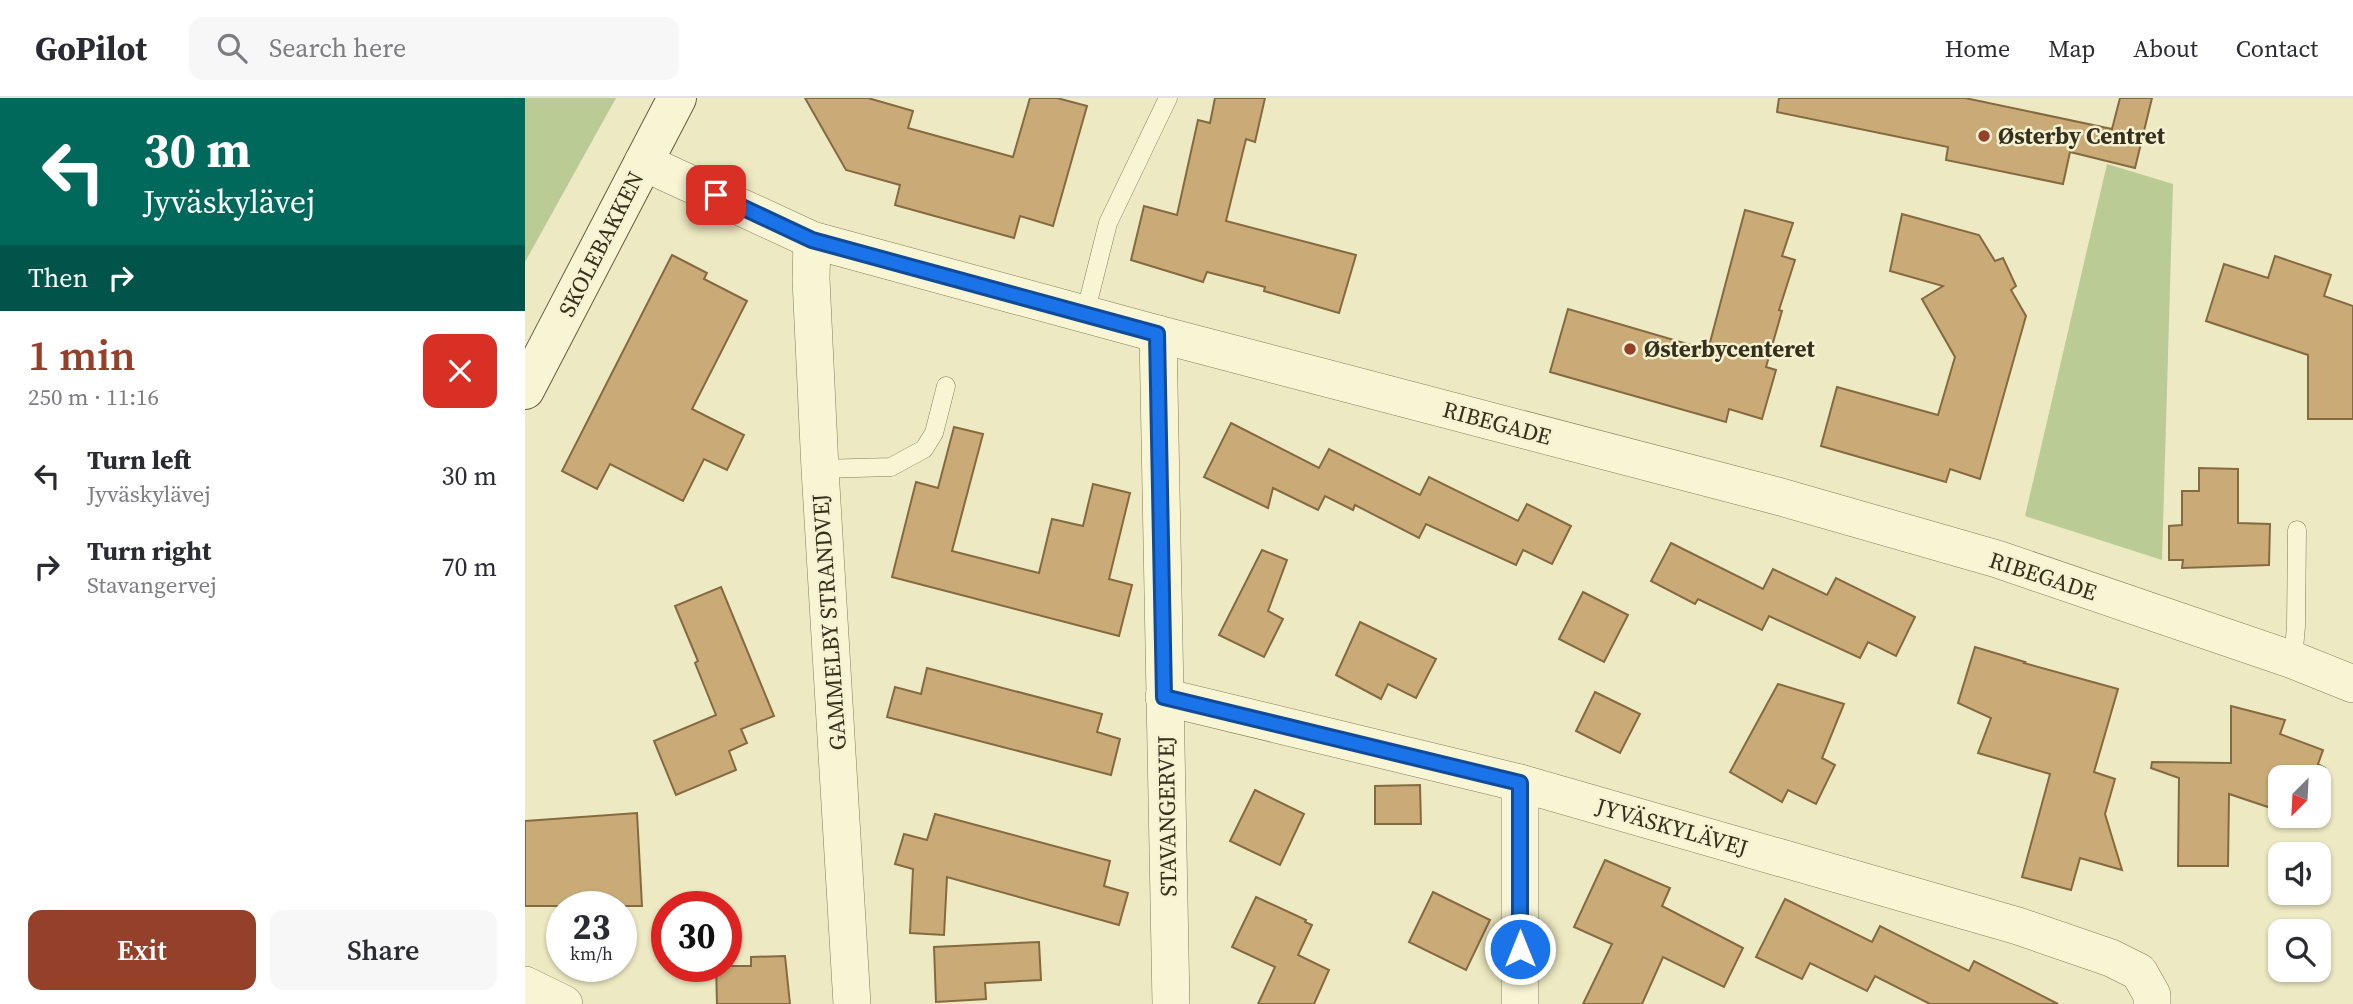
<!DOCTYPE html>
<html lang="en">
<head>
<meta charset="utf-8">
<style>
  :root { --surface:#fff; --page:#f7f7f7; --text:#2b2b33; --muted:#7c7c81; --line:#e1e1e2; --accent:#94402b }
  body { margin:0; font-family:"Source Serif 4",serif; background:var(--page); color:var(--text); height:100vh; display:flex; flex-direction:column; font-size:26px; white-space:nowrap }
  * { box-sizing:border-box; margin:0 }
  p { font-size:23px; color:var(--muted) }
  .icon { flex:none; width:38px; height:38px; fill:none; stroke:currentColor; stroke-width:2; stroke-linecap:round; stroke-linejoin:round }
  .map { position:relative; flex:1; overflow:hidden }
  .details { display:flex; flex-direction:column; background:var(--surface); width:525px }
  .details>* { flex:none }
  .top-card { background:#00695c; color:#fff; overflow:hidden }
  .needle { width:46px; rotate:204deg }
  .buttons { position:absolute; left:1743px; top:667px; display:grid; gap:14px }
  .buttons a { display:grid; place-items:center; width:63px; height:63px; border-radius:14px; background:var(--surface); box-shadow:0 2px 5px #0004; font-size:35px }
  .speed { position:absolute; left:21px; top:793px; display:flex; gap:14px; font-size:35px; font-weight:700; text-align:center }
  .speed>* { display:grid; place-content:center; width:91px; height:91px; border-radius:50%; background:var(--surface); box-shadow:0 2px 5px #0004; line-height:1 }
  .speed small { font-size:18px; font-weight:400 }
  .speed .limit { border:10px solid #d22; background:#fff; color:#111 }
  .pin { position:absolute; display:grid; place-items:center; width:60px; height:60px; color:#fff; margin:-30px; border-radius:14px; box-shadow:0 4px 10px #0006 }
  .me { position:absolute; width:77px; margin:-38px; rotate:0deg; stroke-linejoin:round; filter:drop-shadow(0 0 5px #0008) }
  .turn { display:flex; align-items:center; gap:24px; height:147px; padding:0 28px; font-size:32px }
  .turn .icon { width:91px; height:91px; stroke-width:2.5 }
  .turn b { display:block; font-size:49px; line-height:60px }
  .then { display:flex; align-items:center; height:66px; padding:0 28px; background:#0003; gap:14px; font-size:26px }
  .round { display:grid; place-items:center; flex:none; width:74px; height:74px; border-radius:14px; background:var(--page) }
  .overview { display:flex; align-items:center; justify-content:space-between; height:119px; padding:0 28px }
  h1 { font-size:42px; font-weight:600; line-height:52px; color:var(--accent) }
  .button { display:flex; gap:14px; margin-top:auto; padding:14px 28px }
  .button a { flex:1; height:80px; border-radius:14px; background:var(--accent); color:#fff; font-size:28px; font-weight:600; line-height:80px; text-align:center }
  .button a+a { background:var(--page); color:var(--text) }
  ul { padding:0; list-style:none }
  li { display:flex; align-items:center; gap:21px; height:91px; padding:0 28px }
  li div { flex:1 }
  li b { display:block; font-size:26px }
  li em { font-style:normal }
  header { display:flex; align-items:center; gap:42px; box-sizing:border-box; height:98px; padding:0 35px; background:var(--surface); border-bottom:2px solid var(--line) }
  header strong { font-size:33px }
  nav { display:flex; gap:38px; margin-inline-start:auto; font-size:24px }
  .search { width:490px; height:63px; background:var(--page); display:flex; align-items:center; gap:18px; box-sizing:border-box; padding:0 24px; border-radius:14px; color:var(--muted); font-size:26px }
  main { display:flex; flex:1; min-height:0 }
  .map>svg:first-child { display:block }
  .green { fill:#bacb96 }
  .building { fill:#caab78; stroke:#856a40; stroke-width:2 }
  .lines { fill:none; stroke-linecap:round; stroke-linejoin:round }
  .lane-casing { stroke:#867b5a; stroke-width:19 }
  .street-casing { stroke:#867b5a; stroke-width:38 }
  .secondary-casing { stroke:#685b3d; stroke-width:40 }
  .lane { stroke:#f8f5d5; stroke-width:18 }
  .street { stroke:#f8f5d5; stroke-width:37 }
  .secondary { stroke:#f8f5d5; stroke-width:38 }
  .route-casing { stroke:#114b97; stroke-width:18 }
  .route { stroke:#1a73e8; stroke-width:12 }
  .poi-dot { fill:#94402b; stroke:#f5f2d1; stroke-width:2.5 }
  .labels { text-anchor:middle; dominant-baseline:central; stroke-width:5; stroke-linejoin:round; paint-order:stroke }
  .poi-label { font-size:23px; font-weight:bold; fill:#362f1d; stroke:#f5f2d1; text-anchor:start }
  .street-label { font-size:23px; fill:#362f1d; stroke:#f5f2d1 }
</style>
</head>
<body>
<header>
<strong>GoPilot</strong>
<div class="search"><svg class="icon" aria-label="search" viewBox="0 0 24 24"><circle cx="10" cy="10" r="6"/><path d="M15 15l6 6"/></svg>Search here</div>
<nav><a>Home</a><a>Map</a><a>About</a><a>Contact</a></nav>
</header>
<main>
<section class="details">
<div class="top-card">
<div class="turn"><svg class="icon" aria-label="left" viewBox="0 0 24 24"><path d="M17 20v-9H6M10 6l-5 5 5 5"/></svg><div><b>30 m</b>Jyväskylävej</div></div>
<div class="then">Then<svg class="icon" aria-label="right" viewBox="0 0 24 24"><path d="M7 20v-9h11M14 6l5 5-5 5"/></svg></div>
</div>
<div class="overview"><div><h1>1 min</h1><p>250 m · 11:16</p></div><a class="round" style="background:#d93025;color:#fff"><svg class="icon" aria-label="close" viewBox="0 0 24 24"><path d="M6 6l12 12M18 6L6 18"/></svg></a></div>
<ul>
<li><svg class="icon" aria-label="left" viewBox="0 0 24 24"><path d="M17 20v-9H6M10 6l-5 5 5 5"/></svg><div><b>Turn left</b><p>Jyväskylävej</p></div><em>30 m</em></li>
<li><svg class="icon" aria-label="right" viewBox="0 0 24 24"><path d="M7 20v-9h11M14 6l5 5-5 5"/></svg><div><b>Turn right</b><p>Stavangervej</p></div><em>70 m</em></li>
</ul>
<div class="button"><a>Exit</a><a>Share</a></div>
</section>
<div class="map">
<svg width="1828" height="906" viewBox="0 0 1828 906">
  <rect width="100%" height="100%" fill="#ede9c2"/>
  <g class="green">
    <polygon points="0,0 91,0 0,164"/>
    <polygon points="1582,66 1648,86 1637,462 1500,418"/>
  </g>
  <g class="building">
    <polygon points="280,0 343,0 388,13 383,30 488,59 505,0 532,0 562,8 528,128 495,118 489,140 370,107 375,87 321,72"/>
    <polygon points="690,0 740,0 730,44 721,41 701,123 831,157 814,215 739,193 740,189 682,174 678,184 606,162 619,108 652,117 673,22 685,25"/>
    <polygon points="1254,0 1440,0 1587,31 1595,0 1627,0 1610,70 1545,54 1538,86 1421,62 1423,49 1252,14"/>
    <polygon points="1220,112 1268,125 1257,158 1270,162 1254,212 1257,213 1241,269 1251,272 1237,321 1204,311 1201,324 1025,274 1043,211 1183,252"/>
    <polygon points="1377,116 1454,137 1470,163 1478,160 1491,188 1486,192 1501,218 1455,381 1425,371 1421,384 1296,348 1312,289 1413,317 1430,259 1397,201 1418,188 1365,173"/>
    <polygon points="147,157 182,175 179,181 222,203 167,311 219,337 202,372 179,361 158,403 85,366 72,391 37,373"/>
    <polygon points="1750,158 1806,177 1799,198 1828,208 1828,321 1783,321 1783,257 1681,223 1699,166 1743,180"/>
    <polygon points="706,325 794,370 804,351 895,397 904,379 993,423 1002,406 1046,428 1027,466 998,452 991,467 901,426 894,440 830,407 828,412 800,398 793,412 748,390 743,410 679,379"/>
    <polygon points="429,329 458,336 427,453 514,475 527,421 558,428 568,386 605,395 584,481 607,487 594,538 367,479 391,384 413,390"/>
    <polygon points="1674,370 1713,371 1713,425 1745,426 1744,467 1657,470 1658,462 1644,462 1644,428 1657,427 1657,393 1674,393"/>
    <polygon points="1146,445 1238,491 1248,471 1302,497 1311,480 1390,519 1371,558 1343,544 1335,560 1244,518 1237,532 1173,501 1170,506 1126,483"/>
    <polygon points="737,452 762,462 743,513 758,521 739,559 694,537"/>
    <polygon points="196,489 249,618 216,631 222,645 204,653 211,672 151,697 129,643 191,617 170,565 173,563 150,508"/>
    <polygon points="1058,494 1103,517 1079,564 1034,541"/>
    <polygon points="835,524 911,561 891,600 863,586 856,601 811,577"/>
    <polygon points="1450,549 1500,564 1499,565 1593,591 1569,674 1590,681 1580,716 1597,772 1555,760 1546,792 1497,779 1525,676 1453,655 1466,620 1433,605"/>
    <polygon points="402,570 577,616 572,634 595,641 586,677 362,619 370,589 396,596"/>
    <polygon points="1253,586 1319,606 1297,660 1310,667 1291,706 1263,692 1257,704 1205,674"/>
    <polygon points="1070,594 1115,616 1095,655 1051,633"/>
    <polygon points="1706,608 1760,622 1755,636 1798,652 1793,666 1800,670 1794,688 1794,679 1755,679 1755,713 1704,696 1703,768 1653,768 1654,680 1626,670 1627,664 1706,665"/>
    <polygon points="895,687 896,726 850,726 850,688"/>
    <polygon points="730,692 779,716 755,767 705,743"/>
    <polygon points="112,715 117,808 0,808 0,723"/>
    <polygon points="410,716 585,763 579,788 603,795 594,827 422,779 419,837 385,835 388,771 370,766 379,736 402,742"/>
    <polygon points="1080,762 1145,790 1137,808 1218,850 1199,889 1138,859 1117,906 1058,906 1087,846 1049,829"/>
    <polygon points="908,794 965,822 941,872 884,844"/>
    <polygon points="731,799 781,822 780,824 787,827 773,857 804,872 789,906 733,906 750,869 707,849"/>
    <polygon points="1260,801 1347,844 1355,828 1444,873 1449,863 1533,906 1405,906 1350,878 1342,893 1285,865 1277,881 1231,859"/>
    <polygon points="514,844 516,882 460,885 461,901 411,904 409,849"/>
    <polygon points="260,858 265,906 192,906 191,868 226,868 226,859"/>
  </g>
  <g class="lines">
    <defs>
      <g id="lane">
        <polyline points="560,216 583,125 643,0"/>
        <polyline points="295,371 366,369 399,351 409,335 421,288"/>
        <polyline points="1768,562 1771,528 1772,432"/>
      </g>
      <g id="street">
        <polyline points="118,64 287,142 633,236 1256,399 1472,461 1768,562 1828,586"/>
        <polyline points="287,142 286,181 295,371 327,906"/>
        <polyline points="633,236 646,906"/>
        <polyline points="639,599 995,685 1493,828 1586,860 1614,874 1627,897 1627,906"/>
        <polyline points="0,887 39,906"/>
        <polyline points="995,906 995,685"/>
      </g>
      <polyline id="secondary" points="0,292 152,0"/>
    </defs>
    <use href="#lane" class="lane-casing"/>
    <use href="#street" class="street-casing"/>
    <use href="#secondary" class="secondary-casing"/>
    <use href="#lane" class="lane"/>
    <use href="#street" class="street"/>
    <use href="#secondary" class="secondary"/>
  </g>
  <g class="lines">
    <defs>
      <polyline id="route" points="191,97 287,142 632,236 639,599 995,685 995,851"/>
    </defs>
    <use href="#route" class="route-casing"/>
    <use href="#route" class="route"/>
  </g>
  <g class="poi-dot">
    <circle cx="1459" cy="38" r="7"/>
    <circle cx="1105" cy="251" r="7"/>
  </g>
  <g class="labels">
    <g class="poi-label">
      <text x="1473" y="38">Østerby Centret</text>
      <text x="1119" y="251">Østerbycenteret</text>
    </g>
    <g class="street-label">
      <text transform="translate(76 146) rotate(-63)">SKOLEBAKKEN</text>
      <text transform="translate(972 325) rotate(15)">RIBEGADE</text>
      <text transform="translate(1518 478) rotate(18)">RIBEGADE</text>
      <text transform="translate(304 524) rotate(-94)">GAMMELBY STRANDVEJ</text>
      <text transform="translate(642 718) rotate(-91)">STAVANGERVEJ</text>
      <text transform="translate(1147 729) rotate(16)">JYVÄSKYLÄVEJ</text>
    </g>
  </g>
</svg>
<div class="buttons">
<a><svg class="needle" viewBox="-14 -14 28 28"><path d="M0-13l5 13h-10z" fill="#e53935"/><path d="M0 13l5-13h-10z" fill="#7c7c81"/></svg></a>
<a><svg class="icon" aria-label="sound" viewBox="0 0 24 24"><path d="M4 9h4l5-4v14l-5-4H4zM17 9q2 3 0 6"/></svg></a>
<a><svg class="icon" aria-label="search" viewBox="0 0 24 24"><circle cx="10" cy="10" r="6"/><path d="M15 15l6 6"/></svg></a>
</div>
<div class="speed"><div>23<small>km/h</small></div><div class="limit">30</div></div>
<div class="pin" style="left:191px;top:97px;background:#d93025"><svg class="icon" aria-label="arrive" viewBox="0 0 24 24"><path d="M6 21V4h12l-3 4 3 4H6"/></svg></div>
<svg class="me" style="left:995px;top:851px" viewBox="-20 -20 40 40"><circle r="17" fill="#1a73e8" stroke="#fff" stroke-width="3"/><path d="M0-11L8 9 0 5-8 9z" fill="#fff"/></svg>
</div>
</main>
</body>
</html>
